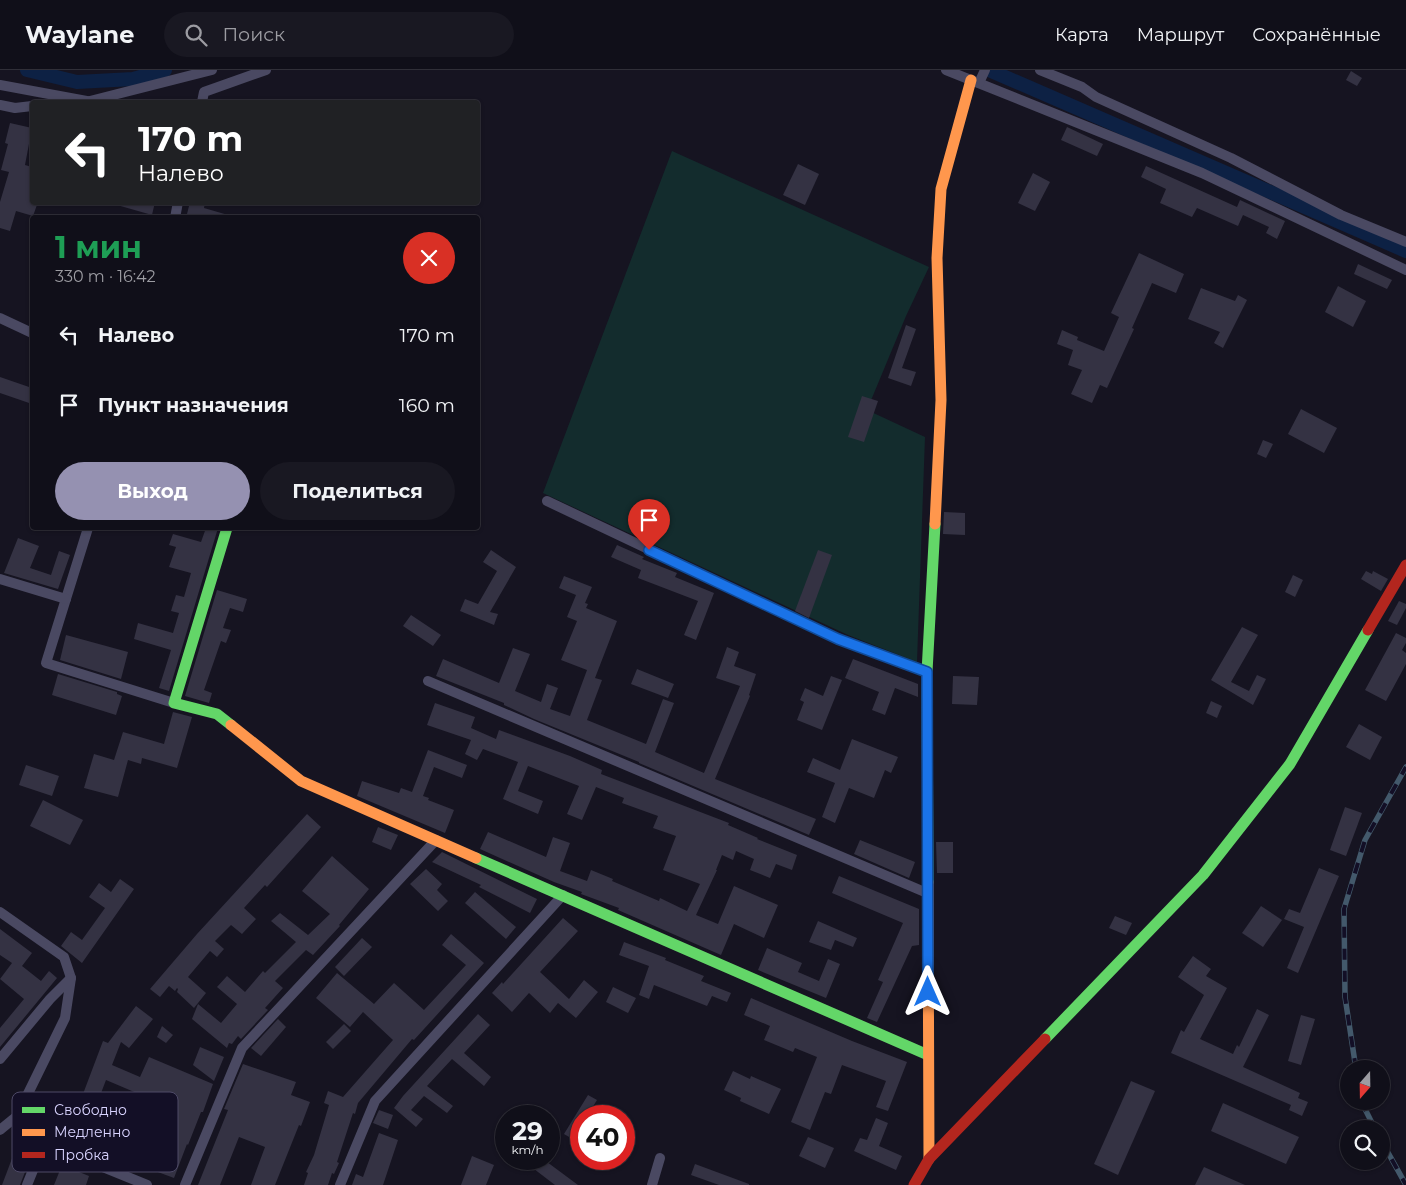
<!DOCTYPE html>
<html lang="ru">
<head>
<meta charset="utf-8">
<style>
  :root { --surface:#100f19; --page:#191822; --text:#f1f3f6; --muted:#9c9ca2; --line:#302f38; --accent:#9591b1 }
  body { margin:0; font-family:Montserrat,sans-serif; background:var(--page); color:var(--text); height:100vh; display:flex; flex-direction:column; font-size:19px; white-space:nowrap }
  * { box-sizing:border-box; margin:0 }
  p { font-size:16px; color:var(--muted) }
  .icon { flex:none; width:28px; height:28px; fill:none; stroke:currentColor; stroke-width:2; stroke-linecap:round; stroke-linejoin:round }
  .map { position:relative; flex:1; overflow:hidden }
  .side { position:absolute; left:30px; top:145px; width:450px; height:315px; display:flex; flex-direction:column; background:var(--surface); border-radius:5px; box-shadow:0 1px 4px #0004,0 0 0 1px var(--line) }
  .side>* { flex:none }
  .banner { position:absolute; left:30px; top:30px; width:450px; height:105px; border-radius:5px; box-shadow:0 1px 4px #0004,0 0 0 1px var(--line); background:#202124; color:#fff; overflow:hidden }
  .needle { width:32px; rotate:200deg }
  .controls { position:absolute; left:1340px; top:990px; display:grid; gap:10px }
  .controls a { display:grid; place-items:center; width:50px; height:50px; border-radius:50%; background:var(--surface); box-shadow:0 1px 4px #0004,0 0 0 1px var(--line); font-size:25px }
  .speed { position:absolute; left:495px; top:1035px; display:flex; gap:10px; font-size:25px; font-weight:700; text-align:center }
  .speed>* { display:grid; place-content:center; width:65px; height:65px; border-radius:50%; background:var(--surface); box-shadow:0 1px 4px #0004,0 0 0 1px var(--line); line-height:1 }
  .speed small { font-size:12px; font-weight:400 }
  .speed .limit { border:8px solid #d22; background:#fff; color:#111 }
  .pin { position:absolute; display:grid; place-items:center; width:42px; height:42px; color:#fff; margin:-51px -21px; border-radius:50% 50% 50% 0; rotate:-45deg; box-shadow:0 0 5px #0007 }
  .pin .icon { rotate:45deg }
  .me { position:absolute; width:55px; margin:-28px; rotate:0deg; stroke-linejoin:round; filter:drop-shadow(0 0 4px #0008) }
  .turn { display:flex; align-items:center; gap:18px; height:105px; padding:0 25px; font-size:22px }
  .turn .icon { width:65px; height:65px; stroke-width:2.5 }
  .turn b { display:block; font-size:35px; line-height:42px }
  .round { display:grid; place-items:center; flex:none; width:52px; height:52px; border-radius:26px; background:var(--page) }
  .overview { display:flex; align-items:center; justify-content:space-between; height:85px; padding:0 25px }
  h1 { font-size:30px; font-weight:700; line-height:38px; color:#1e9e55 }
  .button { display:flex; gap:10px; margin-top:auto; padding:10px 25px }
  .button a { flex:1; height:58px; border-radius:30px; background:var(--accent); color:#fff; font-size:20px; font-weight:700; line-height:58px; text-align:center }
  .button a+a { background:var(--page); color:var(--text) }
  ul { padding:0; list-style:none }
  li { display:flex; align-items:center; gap:15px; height:70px; padding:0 25px }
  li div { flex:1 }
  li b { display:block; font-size:19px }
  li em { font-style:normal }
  header { display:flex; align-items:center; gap:30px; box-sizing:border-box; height:70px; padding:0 25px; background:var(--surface); border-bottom:1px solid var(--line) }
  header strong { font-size:24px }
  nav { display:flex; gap:28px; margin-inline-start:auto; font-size:18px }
  .search { width:350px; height:45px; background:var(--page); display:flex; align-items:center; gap:12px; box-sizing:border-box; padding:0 18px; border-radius:28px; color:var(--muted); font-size:19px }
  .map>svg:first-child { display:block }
  .green { fill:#132c2d }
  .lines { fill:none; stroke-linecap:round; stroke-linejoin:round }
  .canal { stroke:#0d2144; stroke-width:14 }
  .building { fill:#343243; fill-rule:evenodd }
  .street { stroke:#4a4962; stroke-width:10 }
  .fast { stroke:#63d668; stroke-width:11 }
  .slow { stroke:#ff974d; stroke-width:11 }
  .jam { stroke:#b3261e; stroke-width:11 }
  .rail-casing { stroke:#43596b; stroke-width:5.5 }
  .rail { stroke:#130f26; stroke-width:4; stroke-dasharray:11; stroke-linecap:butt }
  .route-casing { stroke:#114b97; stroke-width:12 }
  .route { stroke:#1a73e8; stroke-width:9 }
  .key { fill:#130f26; stroke:#4e4a67; stroke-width:1 }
  .key-label { font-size:14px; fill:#d9d4ff }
</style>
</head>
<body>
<header>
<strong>Waylane</strong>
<div class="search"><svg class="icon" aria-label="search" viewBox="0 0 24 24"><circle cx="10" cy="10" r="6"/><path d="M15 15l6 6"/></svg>Поиск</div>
<nav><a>Карта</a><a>Маршрут</a><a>Сохранённые</a></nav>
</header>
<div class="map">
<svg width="1406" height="1115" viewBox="0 0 1406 1115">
  <rect width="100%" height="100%" fill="#161421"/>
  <polygon class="green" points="672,81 929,197 906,246 867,340 925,367 917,592 848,565 543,423"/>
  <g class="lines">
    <g class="canal">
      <polyline points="27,0 77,12 133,9 165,0"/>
      <polyline points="989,0 1406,181"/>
    </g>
  </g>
  <g class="building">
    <polygon points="1351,1 1362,8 1357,16 1346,10"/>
    <polygon points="10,53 32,58 25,95 32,97 32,132 38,132 33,146 16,141 10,161 0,158 0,132 9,102 1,100 8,74 5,73"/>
    <polygon points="1067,57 1103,74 1097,86 1061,70"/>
    <polygon points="798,94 819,104 805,135 783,125"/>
    <polygon points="1146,96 1237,137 1240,130 1285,151 1277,169 1266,163 1269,157 1243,145 1238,156 1197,138 1192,147 1160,133 1166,119 1141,107"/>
    <polygon points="1033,103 1050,112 1035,141 1018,133"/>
    <polygon points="117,132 155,132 152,145 117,135"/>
    <polygon points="190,132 205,132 204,138 228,145 227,148 186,148"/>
    <polygon points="1139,183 1184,204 1176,223 1152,213 1132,258 1134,259 1107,318 1100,315 1092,333 1071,324 1082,300 1068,295 1073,280 1057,274 1062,260 1078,267 1077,270 1104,281 1119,247 1111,243"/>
    <polygon points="1358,194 1392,210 1387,219 1354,204"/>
    <polygon points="1338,216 1366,231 1353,257 1325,242"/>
    <polygon points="1201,218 1235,231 1238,225 1247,230 1223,278 1214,273 1220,262 1188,249"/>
    <polygon points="906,255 916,259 902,298 916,302 911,316 888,308"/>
    <polygon points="0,307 32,318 32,334 0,323"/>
    <polygon points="862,326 878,331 864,372 848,367"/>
    <polygon points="1301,339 1337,358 1324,383 1288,364"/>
    <polygon points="1263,370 1273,374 1266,388 1257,384"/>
    <polygon points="944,442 965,443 965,465 943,464"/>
    <polygon points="206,458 218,458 169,621 159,618 171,580 134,569 138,553 173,563 179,543 171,541 176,525 184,527 191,503 169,497 176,477 169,475 173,464 201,472"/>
    <polygon points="18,468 39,476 30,498 51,505 59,481 70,485 58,519 4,503"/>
    <polygon points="617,475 644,487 642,489 677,503 675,507 714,523 696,570 684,565 698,531 638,508 641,500 611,487"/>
    <polygon points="491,480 516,497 490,542 498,544 494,555 460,541 465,529 478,534 497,501 483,492"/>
    <polygon points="818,480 832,485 809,548 795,541"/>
    <polygon points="1366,501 1372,504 1373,501 1388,509 1381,521 1361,509"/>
    <polygon points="1293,505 1303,510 1295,527 1285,522"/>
    <polygon points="564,506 592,517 585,533 588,534 586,538 617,551 595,608 602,610 587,650 646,674 663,629 674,633 655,682 704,703 740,616 716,608 727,577 739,582 734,596 756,604 749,625 750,626 715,709 816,749 809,765 639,693 639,692 534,649 504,635 504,633 436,606 443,589 499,613 513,578 530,584 515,621 541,632 547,614 558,618 550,639 570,646 587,600 561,590 577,551 567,547 576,525 559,518"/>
    <polygon points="217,520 247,529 243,542 230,538 223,558 231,560 226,573 221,571 204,620 212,623 209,633 185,626"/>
    <polygon points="1399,531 1406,534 1406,538 1397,555 1388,551"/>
    <polygon points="411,545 441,565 433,576 403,556"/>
    <polygon points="1242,557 1258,565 1231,612 1249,621 1257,605 1266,609 1253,635 1211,610"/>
    <polygon points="1396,563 1406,568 1406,573 1402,580 1406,583 1406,594 1386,631 1365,620"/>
    <polygon points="66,565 128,582 121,609 60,590"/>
    <polygon points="853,589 918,614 918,627 895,618 885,645 872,640 879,622 845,608"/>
    <polygon points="637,599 674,614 668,628 631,614"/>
    <polygon points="58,604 117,622 117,624 122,626 116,645 52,625"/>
    <polygon points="831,606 842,610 822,660 797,650 804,632 800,630 805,618 823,626"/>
    <polygon points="953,606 979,607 977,635 952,634"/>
    <polygon points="1211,631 1222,636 1217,648 1206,643"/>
    <polygon points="435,633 475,647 471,658 496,669 499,660 570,686 602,700 601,704 729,753 728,755 758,768 757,769 797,785 792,800 776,794 770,808 750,800 754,789 736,781 733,790 722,785 716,800 717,800 696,845 718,854 734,816 778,835 764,868 734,854 721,885 618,840 619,838 581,824 582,822 554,812 480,779 488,762 546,787 553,767 570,773 560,801 587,811 591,800 613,809 612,811 659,831 660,828 687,841 700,814 663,800 676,766 653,758 658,746 622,733 624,728 596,717 582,750 567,744 579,716 528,696 518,721 543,731 538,744 503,729 518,692 483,679 477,690 465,684 471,670 427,655"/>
    <polygon points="173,642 192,647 177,698 142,688 141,694 128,690 118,727 84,718 94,684 114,690 123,662 164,674"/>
    <polygon points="1359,654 1382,667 1370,690 1346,677"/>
    <polygon points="852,669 898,687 891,703 885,700 874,728 849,718 835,753 822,747 835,713 807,702 813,688 840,700"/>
    <polygon points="428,680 467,695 462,708 434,697 423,726 429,728 428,730 454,740 445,763 357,726 362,711 399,723 401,718 412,722"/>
    <polygon points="26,695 59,706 52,726 19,715"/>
    <polygon points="43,730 83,750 70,775 30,756"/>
    <polygon points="1345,737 1362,743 1346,786 1330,780"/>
    <polygon points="307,744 321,757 267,817 265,815 244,838 256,849 242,864 231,855 215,871 224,879 217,887 210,881 188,907 206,923 194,938 177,922 178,919 177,918 175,921 169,916 160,927 150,919 197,864"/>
    <polygon points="378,757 398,765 391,780 372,772"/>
    <polygon points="860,770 915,792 909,808 854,784"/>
    <polygon points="936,772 953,772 953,803 937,803"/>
    <polygon points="442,782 537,829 530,843 479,817 481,815 432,792"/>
    <polygon points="332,786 369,819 339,855 340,856 313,885 306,880 275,911 283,918 265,938 268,940 241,969 238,966 232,974 229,973 227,978 192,949 198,934 221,953 237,934 217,917 227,906 245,922 263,901 265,903 296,872 271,851 280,843 308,865 330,844 302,821"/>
    <polygon points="1319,798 1339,806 1298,903 1287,898 1304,857 1284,849 1289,839 1300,843"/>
    <polygon points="426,799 442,814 437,820 448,831 438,841 410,814"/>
    <polygon points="839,806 919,839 919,875 912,876 877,952 867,948 883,912 878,910 903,853 832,823"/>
    <polygon points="120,809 134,819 82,893 61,876 71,862 82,870 105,838 89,827 99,813 111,822"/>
    <polygon points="475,822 516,857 506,869 465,833"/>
    <polygon points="1261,836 1282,850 1263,877 1242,863"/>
    <polygon points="1115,846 1132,853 1126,865 1109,858"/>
    <polygon points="563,848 578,861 540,902 569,929 584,910 598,922 576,948 558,933 550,943 529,923 512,942 492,923 502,912 503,914"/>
    <polygon points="818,851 857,868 853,877 835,870 831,880 809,872"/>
    <polygon points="0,859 32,883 22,896 41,911 49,901 57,908 0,977 0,958 24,929 0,909 12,893 0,885"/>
    <polygon points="451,864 484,893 414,970 412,969 358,1033 355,1044 353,1043 337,1092 339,1093 334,1104 332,1103 328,1115 304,1115 308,1103 306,1102 314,1085 329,1035 324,1033 328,1021 343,1027 393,970 363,942 350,957 316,928 337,903 374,934 394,913 424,940 466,895 442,875"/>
    <polygon points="362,868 372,877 344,906 335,897"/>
    <polygon points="624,872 666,888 665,890 704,906 701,911 731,923 727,932 712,926 707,936 654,915 649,929 639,925 649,896 619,885"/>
    <polygon points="767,878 802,893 798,902 819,911 828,889 840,894 826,928 758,900"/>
    <polygon points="1193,886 1211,899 1206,906 1227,918 1200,969 1233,984 1237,975 1239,977 1257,939 1269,945 1243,997 1300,1023 1298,1028 1308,1032 1302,1046 1289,1040 1291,1035 1171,983 1181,960 1184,962 1204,925 1178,907"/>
    <polygon points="613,917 636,928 628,943 606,932"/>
    <polygon points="751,928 852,971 907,992 888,1041 876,1037 886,1011 842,995 831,1024 825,1022 810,1060 791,1052 817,987 795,978 793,982 764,970 770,956 744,945"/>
    <path d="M136,936L153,949L129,978L121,972L112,995L140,1007L149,987L213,1014L203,1042H201L188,1075L187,1074L174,1108L147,1098L158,1070L136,1060L104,1049L101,1056L94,1053L88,1068L69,1061L103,971L108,973ZM106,1010L139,1024L133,1044L98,1031Z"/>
    <polygon points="478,944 490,955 464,983 491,1007 484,1016 452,989 427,1016 453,1036 447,1043 424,1026 411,1040 423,1049 416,1057 394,1038 403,1026"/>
    <polygon points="1301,945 1315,949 1301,995 1288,991"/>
    <polygon points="278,949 286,957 261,986 251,978"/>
    <polygon points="344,954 351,961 333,979 326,972"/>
    <polygon points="162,956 173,965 166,973 157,967"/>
    <polygon points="200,977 224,987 214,1011 193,995"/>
    <polygon points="243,994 296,1012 291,1025 310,1032 301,1056 299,1055 275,1115 251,1115 265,1077 239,1067 220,1115 198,1115 228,1040 224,1039"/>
    <polygon points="733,1001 750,1009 751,1006 781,1019 769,1044 740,1031 741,1028 724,1020"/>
    <polygon points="1131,1011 1155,1021 1118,1105 1094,1094"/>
    <polygon points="588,1025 597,1030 587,1046 581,1046 581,1074 564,1064"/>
    <polygon points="1223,1033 1299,1067 1286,1094 1211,1061"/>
    <polygon points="379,1040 393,1045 388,1059 373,1053"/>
    <polygon points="876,1048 888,1053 879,1076 902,1086 896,1100 854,1081 860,1068 867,1070"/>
    <polygon points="379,1063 398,1070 383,1115 352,1115 356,1104 363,1107"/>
    <polygon points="808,1067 834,1078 825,1098 799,1086"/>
    <polygon points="16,1078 32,1084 20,1115 2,1115"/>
    <polygon points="472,1086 494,1095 486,1115 461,1115"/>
    <polygon points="521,1089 543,1089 578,1115 555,1115"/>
    <polygon points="695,1094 749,1114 749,1115 719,1115 691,1105"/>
    <polygon points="62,1095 89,1106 86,1115 54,1115"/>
    <polygon points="1204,1097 1245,1115 1195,1115"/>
  </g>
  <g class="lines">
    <g class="street">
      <polyline points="946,0 1202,103 1406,200"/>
      <polyline points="1040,0 1082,17 1096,27 1231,88 1341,145 1406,172"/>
      <polyline points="979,13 985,0"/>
      <polyline points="0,15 92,32"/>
      <polyline points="86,32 212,0"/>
      <polyline points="202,32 204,22 266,0"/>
      <polyline points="0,35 15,38 32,36"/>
      <polyline points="175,148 178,132"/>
      <polyline points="0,248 32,263"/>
      <polyline points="547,431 838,569 927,602"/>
      <polyline points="88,458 46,593 174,633"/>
      <polyline points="0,509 66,529"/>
      <polyline points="428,611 927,823"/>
      <polyline points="0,842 64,887 71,908 65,948 17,1046 44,1073 147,1115"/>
      <polyline points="0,989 50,929 71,908"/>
      <polyline points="0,1060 17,1046"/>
      <polyline points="27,1115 44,1073"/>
      <polyline points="185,1115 242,978 436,770"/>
      <polyline points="340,1115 375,1031 563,825"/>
      <polyline points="652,1115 660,1088"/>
    </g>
    <g class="fast">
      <polyline points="227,458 174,633 217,644 231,655"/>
      <polyline points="476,788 928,985"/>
      <polyline points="928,812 927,602 935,454"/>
      <polyline points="1045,969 1203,805 1290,694 1368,560"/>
    </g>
    <g class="slow">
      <polyline points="935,454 941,330 937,188 941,119 971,10"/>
      <polyline points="231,655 301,711 476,788"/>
      <polyline points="928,812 929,1089"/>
    </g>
    <g class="jam">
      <polyline points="1368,560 1406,495"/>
      <polyline points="914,1115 929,1089 1045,969"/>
    </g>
    <defs>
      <g id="rail">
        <polyline points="1356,999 1345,927 1344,839 1365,770 1406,697"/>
        <polyline points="1361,1031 1375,1059"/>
        <polyline points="1381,1070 1406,1115"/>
      </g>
    </defs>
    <use href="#rail" class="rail-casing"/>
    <use href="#rail" class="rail"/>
  </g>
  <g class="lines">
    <defs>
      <polyline id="route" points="649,480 838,569 927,602 928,922"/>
    </defs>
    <use href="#route" class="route-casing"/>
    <use href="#route" class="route"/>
  </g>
  <rect x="12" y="1022" width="166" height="80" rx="8" class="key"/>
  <rect x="22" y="1037" width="23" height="6" fill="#63d668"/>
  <rect x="22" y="1059" width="23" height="7" fill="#ff974d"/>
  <rect x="22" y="1082" width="23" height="6" fill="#b3261e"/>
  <g class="key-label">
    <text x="54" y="1045">Свободно</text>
    <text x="54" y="1067">Медленно</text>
    <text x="54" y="1090">Пробка</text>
  </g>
</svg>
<div class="controls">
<a><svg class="needle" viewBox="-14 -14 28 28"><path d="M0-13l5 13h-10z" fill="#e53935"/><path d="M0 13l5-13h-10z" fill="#9c9ca2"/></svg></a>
<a><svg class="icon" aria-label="search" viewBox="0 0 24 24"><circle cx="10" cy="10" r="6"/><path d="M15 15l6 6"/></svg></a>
</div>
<div class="speed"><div>29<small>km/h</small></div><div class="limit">40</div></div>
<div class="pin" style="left:649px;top:480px;background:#d93025"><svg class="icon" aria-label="arrive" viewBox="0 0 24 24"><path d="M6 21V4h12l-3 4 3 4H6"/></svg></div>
<svg class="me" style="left:928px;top:922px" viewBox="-20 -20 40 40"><path d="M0-17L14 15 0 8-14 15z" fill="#1a73e8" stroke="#fff" stroke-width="4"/></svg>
<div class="banner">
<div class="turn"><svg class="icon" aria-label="left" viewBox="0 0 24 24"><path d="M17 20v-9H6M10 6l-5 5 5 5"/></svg><div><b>170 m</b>Налево</div></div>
</div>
<section class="side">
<div class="overview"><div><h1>1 мин</h1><p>330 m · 16:42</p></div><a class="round" style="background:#d93025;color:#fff"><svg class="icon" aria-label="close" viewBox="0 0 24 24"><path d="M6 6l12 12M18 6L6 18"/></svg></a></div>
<ul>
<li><svg class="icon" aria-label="left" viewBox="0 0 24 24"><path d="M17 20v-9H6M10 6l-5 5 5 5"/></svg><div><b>Налево</b></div><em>170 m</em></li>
<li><svg class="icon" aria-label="arrive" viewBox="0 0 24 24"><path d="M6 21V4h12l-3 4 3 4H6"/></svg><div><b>Пункт назначения</b></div><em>160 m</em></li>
</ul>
<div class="button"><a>Выход</a><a>Поделиться</a></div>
</section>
</div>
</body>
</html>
